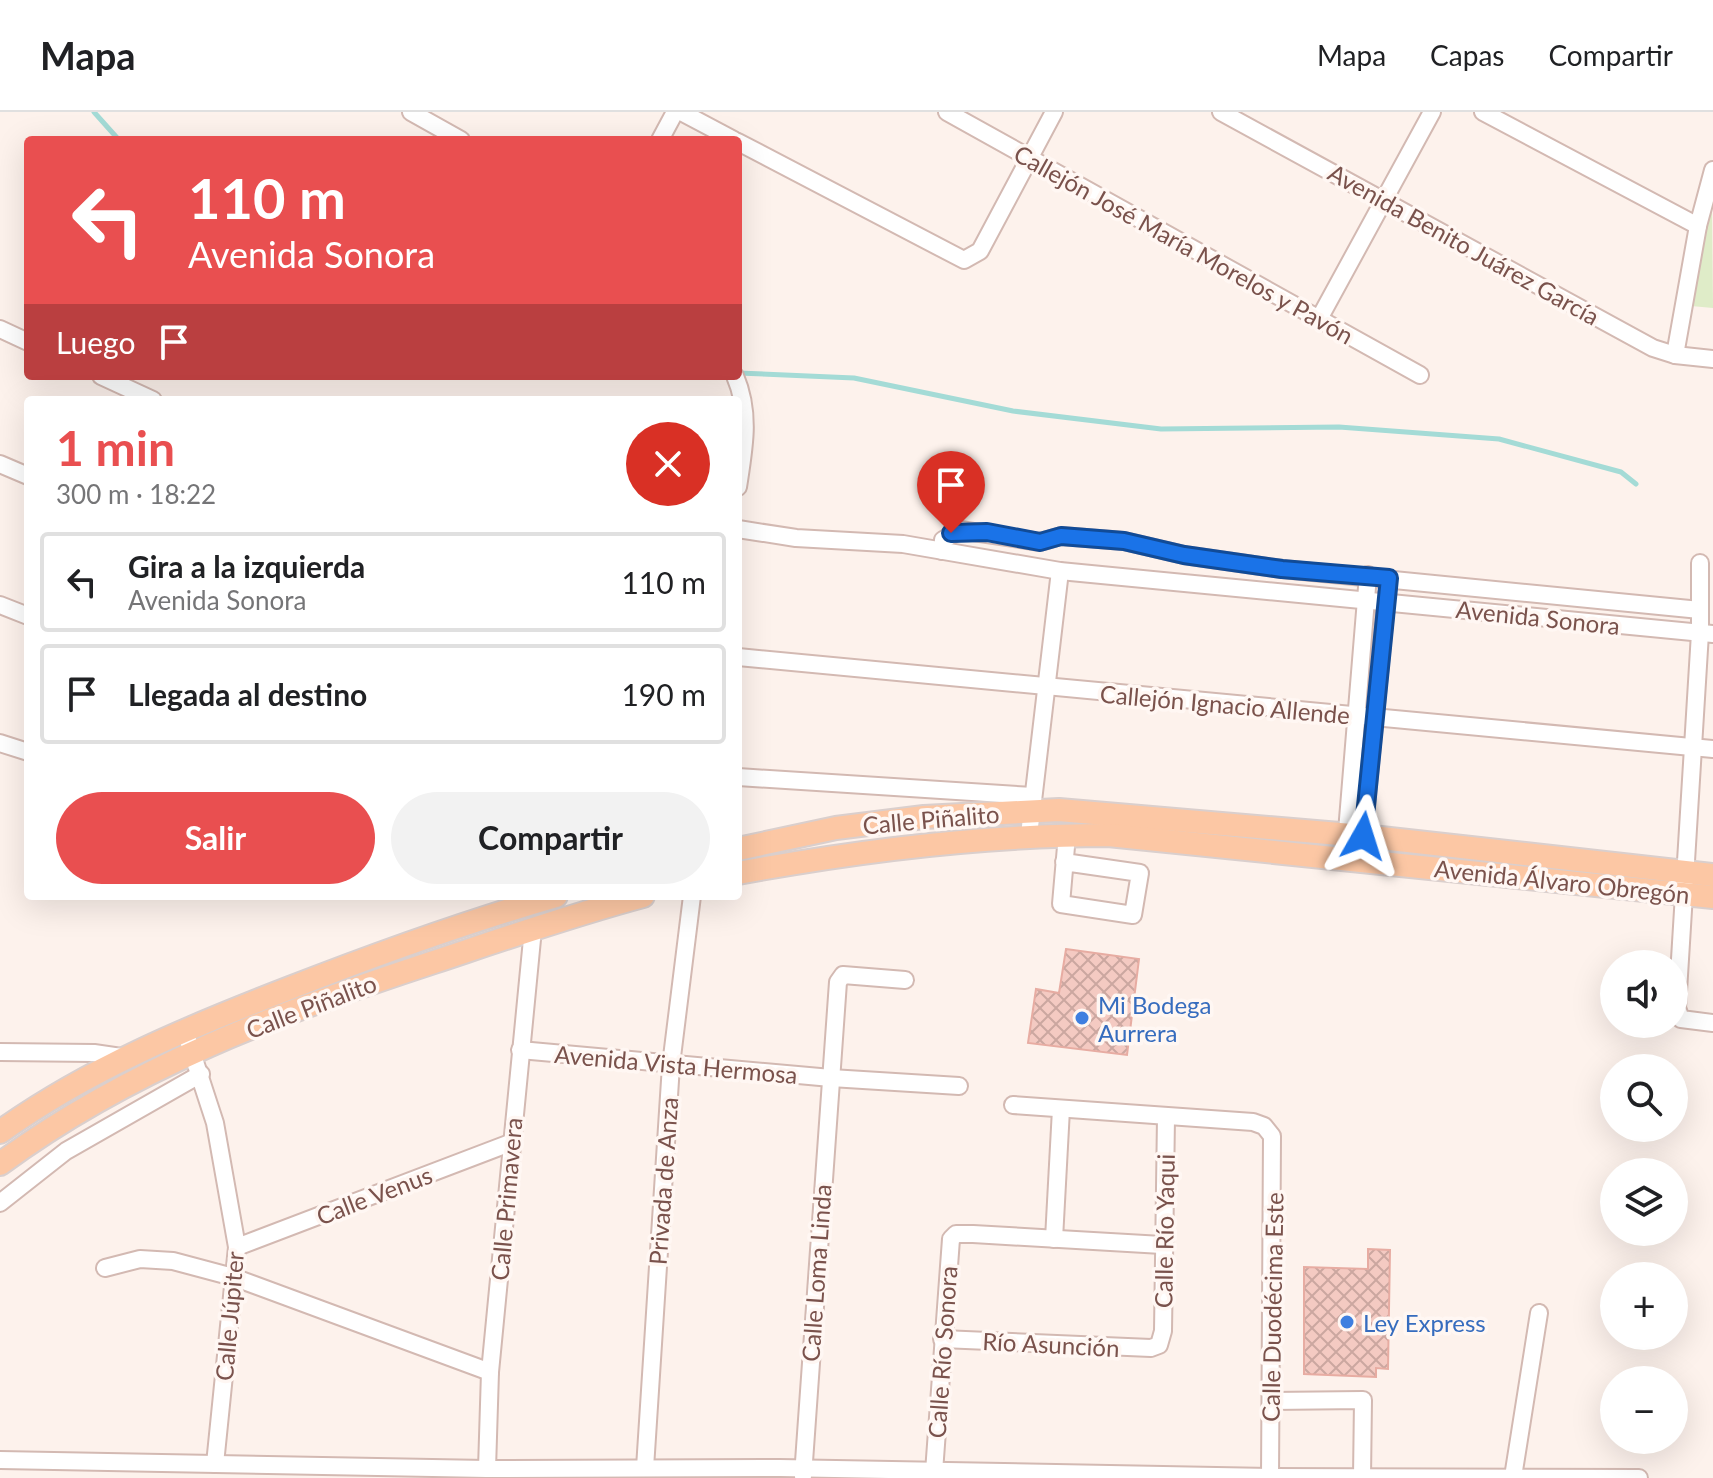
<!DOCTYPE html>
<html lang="es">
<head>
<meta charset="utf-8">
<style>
  :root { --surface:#fff; --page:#f2f2f2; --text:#202124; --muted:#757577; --line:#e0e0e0; --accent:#e94f50 }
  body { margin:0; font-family:Lato,sans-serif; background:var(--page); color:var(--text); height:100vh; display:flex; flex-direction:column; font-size:30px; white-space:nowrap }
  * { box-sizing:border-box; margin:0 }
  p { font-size:26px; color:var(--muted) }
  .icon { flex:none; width:44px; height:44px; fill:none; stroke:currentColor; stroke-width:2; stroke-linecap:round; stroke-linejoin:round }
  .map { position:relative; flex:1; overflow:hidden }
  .panel { position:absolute; left:24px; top:284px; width:718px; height:504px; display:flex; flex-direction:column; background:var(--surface); border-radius:8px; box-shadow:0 8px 32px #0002 }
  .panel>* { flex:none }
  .top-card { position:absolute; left:24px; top:24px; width:718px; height:244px; border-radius:8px; box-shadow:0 8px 32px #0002; background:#e94f50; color:#fff; overflow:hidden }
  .buttons { position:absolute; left:1600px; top:838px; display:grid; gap:16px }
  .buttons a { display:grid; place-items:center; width:88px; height:88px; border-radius:50%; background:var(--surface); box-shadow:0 8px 32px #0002; font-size:40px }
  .pin { position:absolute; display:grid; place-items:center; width:68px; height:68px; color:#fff; margin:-82px -34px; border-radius:50% 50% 50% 0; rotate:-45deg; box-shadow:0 0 8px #0007 }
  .pin .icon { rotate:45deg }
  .me { position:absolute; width:88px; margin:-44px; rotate:6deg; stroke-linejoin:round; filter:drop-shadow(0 0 6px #0008) }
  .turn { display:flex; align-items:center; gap:28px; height:168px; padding:0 32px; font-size:36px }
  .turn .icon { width:104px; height:104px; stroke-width:2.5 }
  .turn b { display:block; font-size:56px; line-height:68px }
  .then { display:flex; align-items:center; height:76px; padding:0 32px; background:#0003; gap:16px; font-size:30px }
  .round { display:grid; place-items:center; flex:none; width:84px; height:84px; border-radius:42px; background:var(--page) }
  .head { display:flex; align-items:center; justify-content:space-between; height:136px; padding:0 32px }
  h1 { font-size:48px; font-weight:700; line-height:60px; color:var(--accent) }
  .cta { display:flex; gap:16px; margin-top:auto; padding:16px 32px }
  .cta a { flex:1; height:92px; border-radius:48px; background:var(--accent); color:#fff; font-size:32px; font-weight:700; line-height:92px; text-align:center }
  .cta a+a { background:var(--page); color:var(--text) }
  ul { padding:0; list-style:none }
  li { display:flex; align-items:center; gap:24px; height:100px; margin:0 16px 12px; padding:0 16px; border:4px solid var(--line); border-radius:8px }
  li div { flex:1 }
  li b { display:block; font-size:30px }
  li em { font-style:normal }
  header { display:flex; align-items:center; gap:48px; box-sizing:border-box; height:112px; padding:0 40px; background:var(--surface); border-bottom:2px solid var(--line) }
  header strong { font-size:38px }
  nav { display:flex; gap:44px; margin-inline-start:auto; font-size:28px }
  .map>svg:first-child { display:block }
  .garden { fill:#dfecc8 }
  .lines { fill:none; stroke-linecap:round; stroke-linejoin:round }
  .stream { stroke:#a4dbd6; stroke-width:5 }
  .building { fill:url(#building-cross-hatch); stroke:#e7aca2; stroke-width:2 }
  .minor-casing { stroke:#d3b9b2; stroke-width:20 }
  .major-casing { stroke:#dacfcd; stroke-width:26 }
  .minor { stroke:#fff; stroke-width:16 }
  .major { stroke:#fcc7a4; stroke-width:22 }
  .route-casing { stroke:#114b97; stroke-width:20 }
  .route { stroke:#1a73e8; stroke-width:14 }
  .shop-dot { fill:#3f7fe0; stroke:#fff7f3; stroke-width:3 }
  .labels { text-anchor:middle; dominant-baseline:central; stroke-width:7; stroke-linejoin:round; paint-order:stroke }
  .street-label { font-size:24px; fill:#7a524c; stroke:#fff7f3 }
  .shop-label { font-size:24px; fill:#366cbe; stroke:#fff7f3; text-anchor:start }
</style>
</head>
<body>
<header>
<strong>Mapa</strong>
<nav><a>Mapa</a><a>Capas</a><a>Compartir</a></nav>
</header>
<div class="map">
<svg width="1713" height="1366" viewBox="0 0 1713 1366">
  <defs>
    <pattern id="building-cross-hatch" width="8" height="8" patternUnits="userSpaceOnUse" patternTransform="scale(2)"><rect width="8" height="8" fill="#f4cac2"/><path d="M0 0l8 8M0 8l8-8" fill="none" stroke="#cba7a0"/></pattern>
  </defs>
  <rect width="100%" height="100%" fill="#fdf2ec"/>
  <polygon class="garden" points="1712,95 1713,196 1691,194"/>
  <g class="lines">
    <g class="stream">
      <polyline points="94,0 119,28"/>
      <polyline points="738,261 854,266 1013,299 1161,317 1339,315 1499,327 1621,360 1636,372"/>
    </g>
  </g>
  <g class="building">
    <polygon points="1066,837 1139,847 1127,943 1028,931 1036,877 1059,881"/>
    <polygon points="1368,1137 1390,1138 1388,1257 1376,1256 1376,1265 1304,1262 1304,1155 1368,1157"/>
  </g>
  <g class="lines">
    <defs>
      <g id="minor">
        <polyline points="411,0 461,28"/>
        <polyline points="681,0 734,28"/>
        <polyline points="947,0 1420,263"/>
        <polyline points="1221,0 1653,236 1675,243 1713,247"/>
        <polyline points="1483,0 1698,114"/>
        <polyline points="660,28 675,0"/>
        <polyline points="738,30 964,148 980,139 1054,0"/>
        <polyline points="1319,207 1432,0"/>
        <polyline points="0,217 28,230"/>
        <polyline points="1675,243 1698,114 1713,58"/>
        <polyline points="101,264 153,288"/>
        <path d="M735,264C751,301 744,336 738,375"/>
        <polyline points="0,352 28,364"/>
        <polyline points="738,417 796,426 903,432 1060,459 1713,522"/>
        <polyline points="942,439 943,428 960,418 1040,430 1061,424 1124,429 1184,443 1282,457 1700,498"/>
        <polyline points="1700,451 1700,521 1677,896 1681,907 1713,911"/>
        <polyline points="0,493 28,504"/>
        <polyline points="738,545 1713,637"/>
        <polyline points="0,631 28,640"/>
        <polyline points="738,665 1033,684"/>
        <polyline points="1029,723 1060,459"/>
        <polyline points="1362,733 1387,481"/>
        <polyline points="1345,744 1368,463"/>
        <polyline points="1064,750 1140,761 1133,803 1061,792 1067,723"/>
        <polyline points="185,919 215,1011 237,1135 215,1352"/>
        <polyline points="520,938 831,966 959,974"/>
        <polyline points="0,940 94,941 128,946"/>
        <polyline points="1013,993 1253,1010 1264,1014 1272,1024 1270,1366"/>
        <polyline points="0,1091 66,1039 201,962"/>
        <polyline points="1054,1127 1061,997"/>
        <polyline points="237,1135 510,1031"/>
        <polyline points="105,1156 140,1147 173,1149 233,1165 490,1260"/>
        <polyline points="942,1227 1151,1236 1159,1233 1163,1219 1166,1005"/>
        <polyline points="1271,1289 1363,1288 1362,1365"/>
        <polyline points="0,1348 487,1357 780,1356 1270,1365 1639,1366"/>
        <polyline points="645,1356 671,953 692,784"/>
        <polyline points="487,1357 490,1260 533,817"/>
        <polyline points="934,1360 951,1127 956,1122 973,1122 1162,1133"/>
        <polyline points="803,1364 838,870 843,863 905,868"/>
        <polyline points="1513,1365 1539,1201"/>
      </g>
      <g id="major">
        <polyline points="738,737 836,716 924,705 1059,698 1363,724 1713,763"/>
        <path d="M738,761C862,738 983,723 1108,723L1713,785"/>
        <path d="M0,1020C88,957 189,915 290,876C377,842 466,810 556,784"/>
        <path d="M0,1052C130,956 281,900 434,850C503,827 572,803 643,784"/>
      </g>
    </defs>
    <use href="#minor" class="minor-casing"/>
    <use href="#major" class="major-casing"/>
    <use href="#minor" class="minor"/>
    <use href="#major" class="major"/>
  </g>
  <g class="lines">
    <defs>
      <polyline id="route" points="951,421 987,420 1040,430 1061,424 1124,429 1184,443 1282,457 1389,466 1363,724"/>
    </defs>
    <use href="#route" class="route-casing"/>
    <use href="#route" class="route"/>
  </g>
  <g class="shop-dot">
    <circle cx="1082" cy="906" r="8"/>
    <circle cx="1347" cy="1210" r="8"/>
  </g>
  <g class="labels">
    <g class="street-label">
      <text transform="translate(1184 132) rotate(29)">Callejón José María Morelos y Pavón</text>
      <text transform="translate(1464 132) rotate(29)">Avenida Benito Juárez García</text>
      <text transform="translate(1538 505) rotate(6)">Avenida Sonora</text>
      <text transform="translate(1225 592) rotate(5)">Callejón Ignacio Allende</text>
      <text transform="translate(931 707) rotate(-5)">Calle Piñalito</text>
      <text transform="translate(1562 769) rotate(6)">Avenida Álvaro Obregón</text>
      <text transform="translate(311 894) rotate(-21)">Calle Piñalito</text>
      <text transform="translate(676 952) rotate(5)">Avenida Vista Hermosa</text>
      <text transform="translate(663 1069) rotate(-86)">Privada de Anza</text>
      <text transform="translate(374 1083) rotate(-21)">Calle Venus</text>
      <text transform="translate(506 1087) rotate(-85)">Calle Primavera</text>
      <text transform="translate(1164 1119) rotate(-89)">Calle Río Yaqui</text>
      <text transform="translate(816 1161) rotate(-86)">Calle Loma Linda</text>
      <text transform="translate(1272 1195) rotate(-89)">Calle Duodécima Este</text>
      <text transform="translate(229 1204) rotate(-85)">Calle Júpiter</text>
      <text transform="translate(1051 1232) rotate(3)">Río Asunción</text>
      <text transform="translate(942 1240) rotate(-86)">Calle Río Sonora</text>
    </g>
    <g class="shop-label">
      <text x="1098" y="892">Mi Bodega<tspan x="1098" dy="28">Aurrera</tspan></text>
      <text x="1363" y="1210">Ley Express</text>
    </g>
  </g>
</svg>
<div class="buttons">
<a><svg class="icon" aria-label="sound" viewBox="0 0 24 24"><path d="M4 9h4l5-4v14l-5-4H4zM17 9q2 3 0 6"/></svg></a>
<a><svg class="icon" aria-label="search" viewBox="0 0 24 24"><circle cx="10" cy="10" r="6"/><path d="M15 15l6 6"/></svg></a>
<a><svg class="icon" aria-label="layers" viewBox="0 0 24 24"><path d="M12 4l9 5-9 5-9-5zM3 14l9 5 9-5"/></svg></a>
<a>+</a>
<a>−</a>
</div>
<div class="pin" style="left:951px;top:421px;background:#d93025"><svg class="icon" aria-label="arrive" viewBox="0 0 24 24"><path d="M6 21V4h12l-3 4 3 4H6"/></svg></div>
<svg class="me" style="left:1363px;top:724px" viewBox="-20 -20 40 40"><path d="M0-17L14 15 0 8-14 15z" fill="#1a73e8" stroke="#fff" stroke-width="4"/></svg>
<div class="top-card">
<div class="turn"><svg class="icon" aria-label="left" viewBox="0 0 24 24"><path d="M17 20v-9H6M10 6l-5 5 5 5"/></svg><div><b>110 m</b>Avenida Sonora</div></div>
<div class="then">Luego<svg class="icon" aria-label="arrive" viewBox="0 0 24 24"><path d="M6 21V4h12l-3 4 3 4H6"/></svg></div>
</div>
<section class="panel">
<div class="head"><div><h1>1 min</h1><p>300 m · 18:22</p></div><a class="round" style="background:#d93025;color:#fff"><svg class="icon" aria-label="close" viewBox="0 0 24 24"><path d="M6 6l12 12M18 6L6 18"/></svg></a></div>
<ul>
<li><svg class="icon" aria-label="left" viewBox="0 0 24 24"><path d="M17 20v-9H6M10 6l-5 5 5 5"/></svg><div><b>Gira a la izquierda</b><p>Avenida Sonora</p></div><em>110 m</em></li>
<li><svg class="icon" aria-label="arrive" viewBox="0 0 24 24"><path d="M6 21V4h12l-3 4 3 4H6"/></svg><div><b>Llegada al destino</b></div><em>190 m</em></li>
</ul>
<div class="cta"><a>Salir</a><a>Compartir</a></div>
</section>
</div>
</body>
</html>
